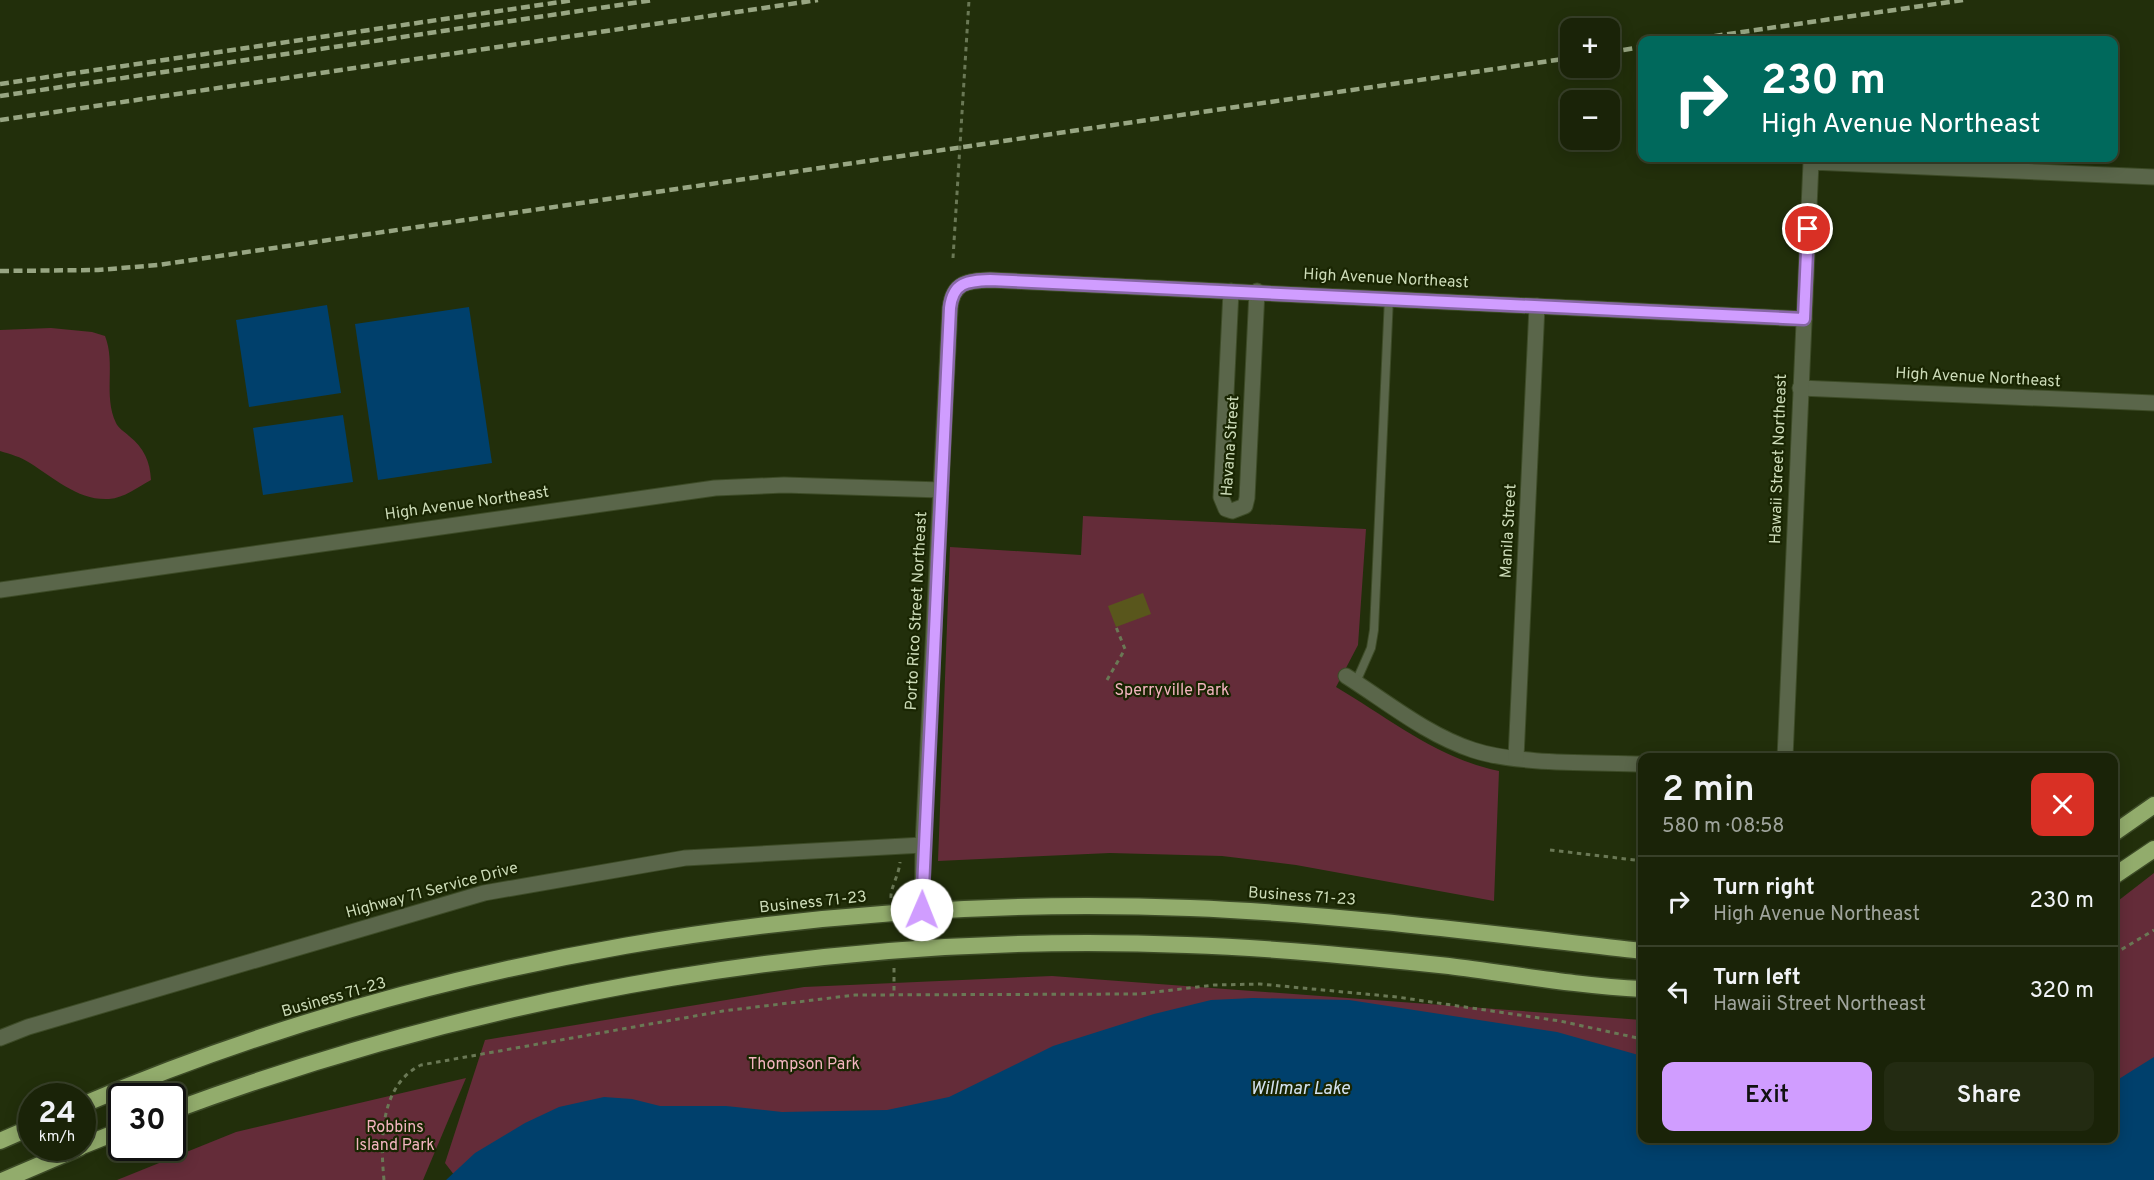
<!DOCTYPE html>
<html lang="en">
<head>
<meta charset="utf-8">
<style>
  :root { --surface:#1a2308; --page:#232b12; --text:#f1f3f6; --muted:#9fa49c; --line:#384029; --accent:#d09dff }
  body { margin:0; font-family:Overpass,sans-serif; background:var(--page); color:var(--text); height:100vh; display:flex; flex-direction:column; font-size:22px; white-space:nowrap }
  * { box-sizing:border-box; margin:0 }
  p { font-size:20px; color:var(--muted) }
  .icon { flex:none; width:33px; height:33px; fill:none; stroke:currentColor; stroke-width:2; stroke-linecap:round; stroke-linejoin:round }
  .map { position:relative; flex:1; overflow:hidden }
  .sheet { position:absolute; left:1638px; top:753px; width:480px; height:390px; display:flex; flex-direction:column; background:var(--surface); border-radius:12px; box-shadow:0 3px 15px #0003,0 0 0 2px var(--line) }
  .sheet>* { flex:none }
  .top-card { position:absolute; left:1638px; top:36px; width:480px; height:126px; border-radius:12px; box-shadow:0 3px 15px #0003,0 0 0 2px var(--line); background:#00695c; color:#fff; overflow:hidden }
  .buttons { position:absolute; left:1560px; top:18px; display:grid; gap:12px }
  .buttons a { display:grid; place-items:center; width:60px; height:60px; border-radius:12px; background:var(--surface); box-shadow:0 3px 15px #0003,0 0 0 2px var(--line); font-size:30px }
  .speed { position:absolute; left:18px; top:1083px; display:flex; gap:12px; font-size:30px; font-weight:700; text-align:center }
  .speed>* { display:grid; place-content:center; width:78px; height:78px; border-radius:50%; background:var(--surface); box-shadow:0 3px 15px #0003,0 0 0 2px var(--line); line-height:1 }
  .speed small { font-size:15px; font-weight:400 }
  .speed .limit { border:3px solid #111; border-radius:9px; background:#fff; color:#111 }
  .pin { position:absolute; display:grid; place-items:center; width:51px; height:51px; color:#fff; margin:-26px; border:3px solid #fff; border-radius:50%; box-shadow:0 2px 6px #0007 }
  .me { position:absolute; width:66px; margin:-33px; rotate:1deg; stroke-linejoin:round; filter:drop-shadow(0 0 4px #0008) }
  .turn { display:flex; align-items:center; gap:21px; height:126px; padding:0 24px; font-size:27px }
  .turn .icon { width:78px; height:78px; stroke-width:2.5 }
  .turn b { display:block; font-size:42px; line-height:51px }
  .round { display:grid; place-items:center; flex:none; width:63px; height:63px; border-radius:12px; background:var(--page) }
  .head { display:flex; align-items:center; justify-content:space-between; height:102px; padding:0 24px }
  h1 { font-size:36px; font-weight:600; line-height:45px }
  .cta { display:flex; gap:12px; margin-top:auto; padding:12px 24px }
  .cta a { flex:1; height:69px; border-radius:12px; background:var(--accent); color:#111; font-size:24px; font-weight:600; line-height:69px; text-align:center }
  .cta a+a { background:var(--page); color:var(--text) }
  ul { padding:0; list-style:none }
  li { display:flex; align-items:center; gap:18px; height:90px; padding:0 24px; border-top:2px solid var(--line) }
  li div { flex:1 }
  li b { display:block; font-size:22px }
  li em { font-style:normal }
  .map>svg:first-child { display:block }
  .green { fill:#642c39 }
  .water { fill:#00406c }
  .building { fill:#59561c }
  .lines { fill:none; stroke-linecap:round; stroke-linejoin:round }
  .service-casing { stroke:#3d4b27; stroke-width:10 }
  .minor-casing { stroke:#3d4b27; stroke-width:17 }
  .trunk-casing { stroke:#3d4b27; stroke-width:19 }
  .path { stroke:#6a7855; stroke-width:3; stroke-dasharray:4.5 4.5; stroke-linecap:butt }
  .service { stroke:#5a664a; stroke-width:8 }
  .minor { stroke:#5a664a; stroke-width:15 }
  .trunk { stroke:#92ac6c; stroke-width:16 }
  .rail { stroke:#98a683; stroke-width:4.5; stroke-dasharray:9 4.5; stroke-linecap:butt }
  .path-bridge { stroke:#6a7855; stroke-width:3; stroke-dasharray:4.5 4.5; stroke-linecap:butt }
  .route-casing { stroke:#8766a6; stroke-width:15 }
  .route { stroke:#d09dff; stroke-width:10 }
  .labels { text-anchor:middle; dominant-baseline:central; stroke-width:4.5; stroke-linejoin:round; paint-order:stroke }
  .street-label { font-size:16px; fill:#ccdbb8; stroke:#192502 }
  .park-label { font-size:16px; fill:#f3b4bf; stroke:#192502 }
  .water-label { font-size:18px; font-style:italic; fill:#d4e3f1; stroke:#192502 }
</style>
</head>
<body>
<div class="map">
<svg width="2154" height="1180" viewBox="0 0 2154 1180">
  <rect width="100%" height="100%" fill="#222f0b"/>
  <g class="green">
    <path d="M51,328L92,332L105,336C116,363 103,396 116,423C118,428 125,432 129,436C144,448 150,461 151,480C138,487 124,498 109,499C79,501 54,478 30,463C21,457 10,454 0,451V330Z"/>
    <path d="M1083,516L1366,529L1358,645L1336,687C1390,719 1437,758 1499,771L1494,901L1296,865L1222,856L1110,853L938,861L950,547L1081,555Z"/>
    <polygon points="2154,873 2154,1075 2114,1095 2114,904"/>
    <polygon points="1052,976 1642,1020 1642,1091 870,1133 458,1180 445,1163 485,1040 804,987"/>
    <polygon points="466,1078 423,1180 117,1180 236,1132"/>
  </g>
  <g class="water">
    <polygon points="327,305 341,393 249,407 236,320"/>
    <polygon points="469,307 492,463 378,480 355,324"/>
    <polygon points="343,415 353,482 263,495 253,428"/>
    <polygon points="1253,998 1349,1000 1557,1032 1642,1056 1642,1138 2114,1138 2114,1082 2154,1057 2154,1180 446,1180 475,1153 525,1123 559,1107 604,1097 632,1099 660,1106 726,1106 782,1112 887,1110 949,1097 1053,1046 1154,1014 1211,1000"/>
  </g>
  <polygon class="building" points="1143,593 1151,614 1116,627 1108,606"/>
  <g class="lines">
    <defs>
      <polyline id="service" points="1356,682 1371,648 1374,630 1389,297"/>
      <g id="minor">
        <polyline points="1231,291 1221,497 1226,509 1232,511 1245,506 1247,498 1257,291"/>
        <polyline points="1800,388 2154,403"/>
        <polyline points="0,590 715,488 784,485 941,490"/>
        <path d="M1346,676C1387,702 1427,735 1473,750C1518,765 1594,762 1642,764"/>
        <polyline points="1516,758 1537,306"/>
        <polyline points="1785,758 1811,162 2154,177"/>
        <path d="M922,948L923,845L950,308C953,282 967,281 990,280L1804,319"/>
        <polyline points="0,1038 28,1027 484,893 685,858 923,845"/>
      </g>
      <g id="trunk">
        <polyline points="2114,833 2154,805"/>
        <polyline points="2114,876 2154,849"/>
        <path d="M82,1105C429,957 815,894 1190,908C1341,914 1492,934 1642,951"/>
        <path d="M172,1111C496,991 842,931 1187,945C1275,948 1362,957 1449,966C1513,974 1578,986 1642,989"/>
        <polyline points="0,1141 32,1127"/>
        <polyline points="82,1146 122,1130"/>
        <polyline points="4,1180 79,1148"/>
      </g>
    </defs>
    <use href="#service" class="service-casing"/>
    <use href="#minor" class="minor-casing"/>
    <use href="#trunk" class="trunk-casing"/>
    <g class="path">
      <polyline points="1107,680 1125,649 1116,627"/>
      <polyline points="1550,850 1635,860"/>
      <path d="M891,898C890,889 899,875 900,862"/>
      <polyline points="2114,954 2154,930"/>
      <polyline points="894,968 894,993"/>
      <path d="M384,1180C380,1140 380,1085 421,1065L723,1011L855,995L1139,994L1214,985L1260,984L1397,997L1560,1021L1642,1039"/>
    </g>
    <use href="#service" class="service"/>
    <use href="#minor" class="minor"/>
    <use href="#trunk" class="trunk"/>
    <g class="rail">
      <polyline points="1687,40 1963,0"/>
      <polyline points="1610,52 1642,47"/>
      <polyline points="0,84 574,0"/>
      <polyline points="0,96 654,0"/>
      <polyline points="0,120 818,0"/>
      <polyline points="0,271 98,270 158,265 1570,58"/>
    </g>
    <polyline class="path-bridge" points="953,258 969,0"/>
  </g>
  <g class="lines">
    <defs>
      <path id="route" d="M922,910L950,308C953,282 967,281 990,280L1804,319L1808,229"/>
    </defs>
    <use href="#route" class="route-casing"/>
    <use href="#route" class="route"/>
  </g>
  <g class="labels">
    <g class="street-label">
      <text transform="translate(1386 279) rotate(3)">High Avenue Northeast</text>
      <text transform="translate(1978 378) rotate(3)">High Avenue Northeast</text>
      <text transform="translate(1231 446) rotate(-86)">Havana Street</text>
      <text transform="translate(1779 459) rotate(-88)">Hawaii Street Northeast</text>
      <text transform="translate(467 504) rotate(-8)">High Avenue Northeast</text>
      <text transform="translate(1509 531) rotate(-87)">Manila Street</text>
      <text transform="translate(917 611) rotate(-87)">Porto Rico Street Northeast</text>
      <text transform="translate(432 891) rotate(-15)">Highway 71 Service Drive</text>
      <text transform="translate(1302 897) rotate(4)">Business 71-23</text>
      <text transform="translate(813 903) rotate(-6)">Business 71-23</text>
      <text transform="translate(334 998) rotate(-16)">Business 71-23</text>
    </g>
    <g class="park-label">
      <text x="1172" y="691">Sperryville Park</text>
      <text x="804" y="1065">Thompson Park</text>
      <text x="395" y="1128">Robbins<tspan x="395" dy="18">Island Park</tspan></text>
    </g>
    <g class="water-label">
      <text x="1300" y="1089">Willmar Lake</text>
    </g>
  </g>
</svg>
<div class="buttons">
<a>+</a>
<a>−</a>
</div>
<div class="speed"><div>24<small>km/h</small></div><div class="limit">30</div></div>
<div class="pin" style="left:1808px;top:229px;background:#d93025"><svg class="icon" aria-label="arrive" viewBox="0 0 24 24"><path d="M6 21V4h12l-3 4 3 4H6"/></svg></div>
<svg class="me" style="left:922px;top:910px" viewBox="-20 -20 40 40"><circle r="19" fill="#fff"/><path d="M0-13L10 11 0 6-10 11z" fill="#d09dff"/></svg>
<div class="top-card">
<div class="turn"><svg class="icon" aria-label="right" viewBox="0 0 24 24"><path d="M7 20v-9h11M14 6l5 5-5 5"/></svg><div><b>230 m</b>High Avenue Northeast</div></div>
</div>
<section class="sheet">
<div class="head"><div><h1>2 min</h1><p>580 m · 08:58</p></div><a class="round" style="background:#d93025;color:#fff"><svg class="icon" aria-label="close" viewBox="0 0 24 24"><path d="M6 6l12 12M18 6L6 18"/></svg></a></div>
<ul>
<li><svg class="icon" aria-label="right" viewBox="0 0 24 24"><path d="M7 20v-9h11M14 6l5 5-5 5"/></svg><div><b>Turn right</b><p>High Avenue Northeast</p></div><em>230 m</em></li>
<li><svg class="icon" aria-label="left" viewBox="0 0 24 24"><path d="M17 20v-9H6M10 6l-5 5 5 5"/></svg><div><b>Turn left</b><p>Hawaii Street Northeast</p></div><em>320 m</em></li>
</ul>
<div class="cta"><a>Exit</a><a>Share</a></div>
</section>
</div>
</body>
</html>
